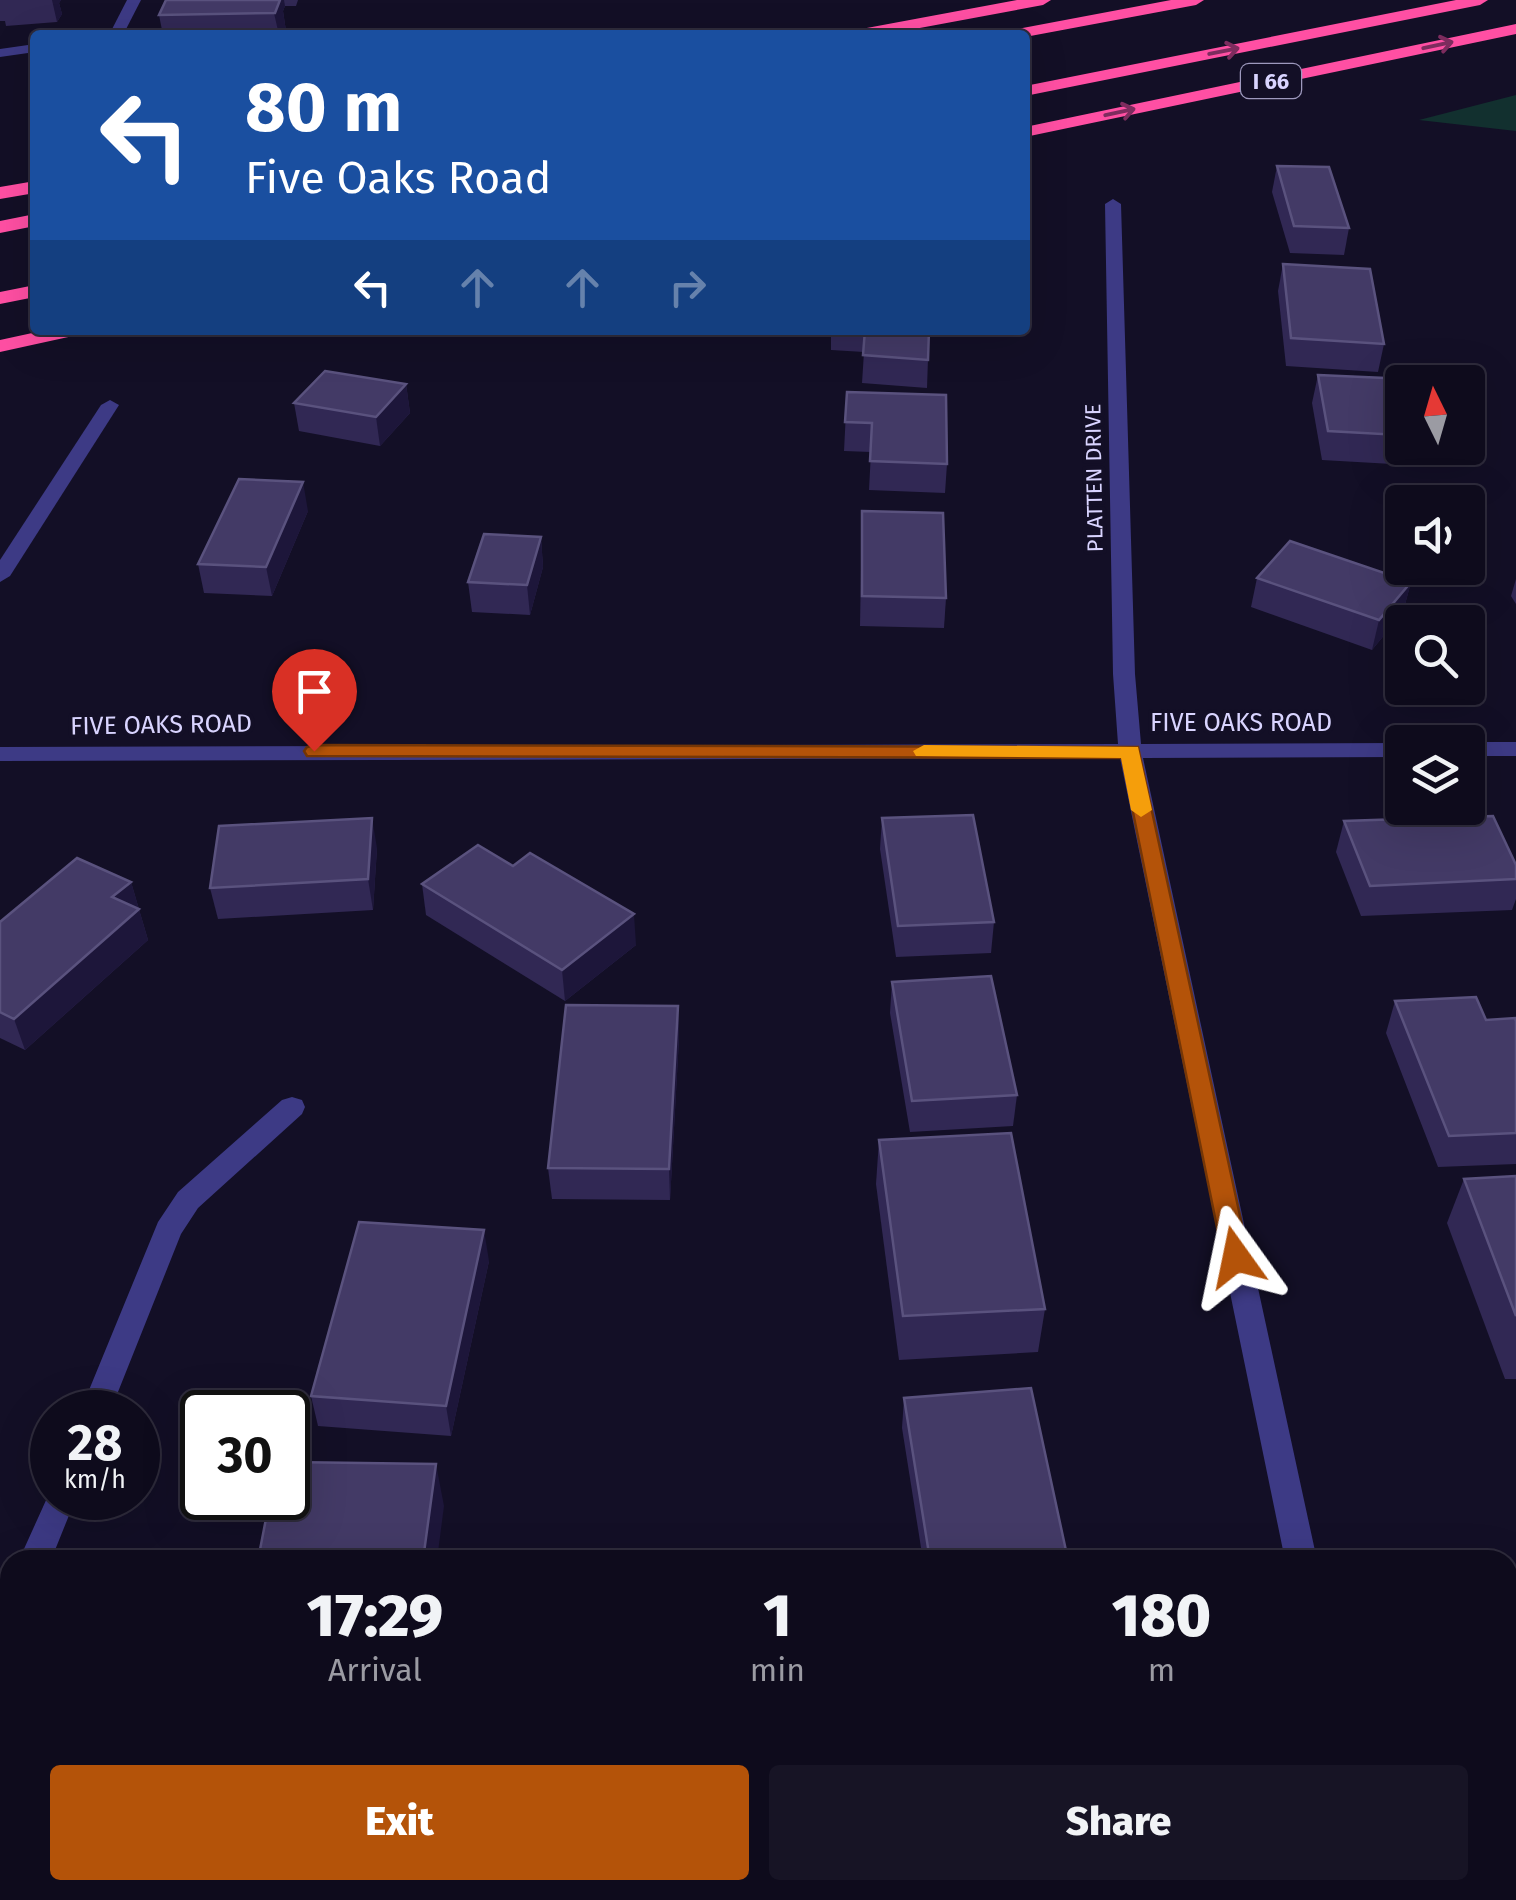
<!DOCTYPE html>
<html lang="en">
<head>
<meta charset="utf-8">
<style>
  :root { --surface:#0e0b1c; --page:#171425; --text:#f1f3f6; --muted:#9b9ba3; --line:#2e2b3b; --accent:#b45309 }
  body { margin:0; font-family:"Fira Sans",sans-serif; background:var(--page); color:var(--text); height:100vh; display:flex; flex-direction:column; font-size:38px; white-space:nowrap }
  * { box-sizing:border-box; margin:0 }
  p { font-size:32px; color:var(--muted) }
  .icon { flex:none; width:55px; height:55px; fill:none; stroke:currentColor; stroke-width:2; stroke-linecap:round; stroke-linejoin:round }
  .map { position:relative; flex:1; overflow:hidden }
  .side { position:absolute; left:0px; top:1550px; width:1518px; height:350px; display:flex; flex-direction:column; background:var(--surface); border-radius:30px 30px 0 0; box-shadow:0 10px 40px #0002,0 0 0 2px var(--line) }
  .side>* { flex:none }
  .guide { position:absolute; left:30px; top:30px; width:1000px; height:305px; border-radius:10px; box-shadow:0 10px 40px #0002,0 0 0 2px var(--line); background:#1a4fa0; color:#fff; overflow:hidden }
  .needle { width:65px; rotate:355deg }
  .fabs { position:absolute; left:1385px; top:365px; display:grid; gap:20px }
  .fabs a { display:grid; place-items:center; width:100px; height:100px; border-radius:10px; background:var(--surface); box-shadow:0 10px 40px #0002,0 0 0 2px var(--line); font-size:50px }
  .speed { position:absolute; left:30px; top:1390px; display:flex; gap:20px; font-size:50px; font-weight:700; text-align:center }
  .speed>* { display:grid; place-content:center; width:130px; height:130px; border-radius:50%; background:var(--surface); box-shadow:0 10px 40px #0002,0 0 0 2px var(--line); line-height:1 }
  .speed small { font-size:25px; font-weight:400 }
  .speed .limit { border:5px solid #111; border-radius:15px; background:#fff; color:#111 }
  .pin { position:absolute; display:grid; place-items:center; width:85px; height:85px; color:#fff; margin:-102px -42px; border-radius:50% 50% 50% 0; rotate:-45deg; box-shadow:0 0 10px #0007 }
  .pin .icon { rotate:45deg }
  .me { position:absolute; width:110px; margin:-55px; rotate:348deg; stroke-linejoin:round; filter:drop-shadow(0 0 8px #0008) }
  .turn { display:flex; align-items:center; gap:35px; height:210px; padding:0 50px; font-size:45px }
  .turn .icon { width:130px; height:130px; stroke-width:2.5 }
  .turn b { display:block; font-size:70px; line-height:85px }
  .lanes { display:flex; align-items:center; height:95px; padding:0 50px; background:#0003; justify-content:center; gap:50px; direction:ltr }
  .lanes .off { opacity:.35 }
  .eta { display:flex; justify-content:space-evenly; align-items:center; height:170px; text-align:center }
  .eta b { font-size:60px; font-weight:800; line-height:70px }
  .button { display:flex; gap:20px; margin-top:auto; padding:20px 50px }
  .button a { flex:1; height:115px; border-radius:10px; background:var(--accent); color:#fff; font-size:40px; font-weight:800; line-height:115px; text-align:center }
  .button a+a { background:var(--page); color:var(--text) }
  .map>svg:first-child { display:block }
  .green { fill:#12302f }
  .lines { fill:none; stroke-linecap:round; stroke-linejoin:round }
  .minor { fill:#3d3a85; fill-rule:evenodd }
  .highway { fill:#ff4fa3; fill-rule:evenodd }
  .wall { fill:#312854 }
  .shaded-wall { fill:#1d163a }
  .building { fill:#433a66; stroke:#5a527e; stroke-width:2.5 }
  .oneway { stroke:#7d2c5e }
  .route { fill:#b45309; stroke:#753606; stroke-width:2.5 }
  .slow { fill:#f59e0b }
  .labels { text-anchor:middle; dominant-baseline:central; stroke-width:8; stroke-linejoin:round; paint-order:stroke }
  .shield { fill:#130f26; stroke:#9e99be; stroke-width:2.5 }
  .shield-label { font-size:22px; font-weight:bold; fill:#d9d4ff }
  .far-street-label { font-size:22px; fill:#d9d4ff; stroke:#130f26 }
  .street-label { font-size:25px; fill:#d9d4ff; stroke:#130f26 }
</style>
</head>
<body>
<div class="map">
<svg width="1516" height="1900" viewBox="0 0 1516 1900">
  <rect width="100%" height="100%" fill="#130f26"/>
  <polygon class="green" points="1516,95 1516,131 1419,120"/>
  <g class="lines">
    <g class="minor">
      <polygon points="127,0 141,0 123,35 109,35"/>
      <polygon points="35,44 35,52 0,57 0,49"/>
      <polygon points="1113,199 1121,204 1135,674 1141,744 1402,743 1402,757 1143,758 1317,1560 1285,1560 1120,758 0,761 0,747 1118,744 1113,674 1105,204"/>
      <polygon points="110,400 119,405 10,576 0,582 0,560 101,405"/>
      <polygon points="1466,742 1516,742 1516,756 1468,756"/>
      <polygon points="292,1097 302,1100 305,1107 302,1114 198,1208 181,1234 110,1412 80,1412 158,1222 178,1192 282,1100"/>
      <polygon points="52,1487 52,1498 76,1498 51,1560 19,1560"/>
      <polygon points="10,1608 10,1660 0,1664 0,1611"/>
      <polygon points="1353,1890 1389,1890 1392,1900 1356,1900"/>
    </g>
    <g class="highway">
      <polygon points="1017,0 1051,0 1043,5 882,35 848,35 856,30"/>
      <polygon points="1171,0 1204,0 1196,5 1025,37 1004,35 1012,30"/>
      <polygon points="1456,0 1488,0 1480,5 1025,96 1025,86"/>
      <polygon points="1516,24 1516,34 1025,137 1025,127"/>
      <polygon points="35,181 35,193 0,199 0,187"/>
      <polygon points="35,214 35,226 0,233 0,221"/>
      <polygon points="35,285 35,297 0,304 0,292"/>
      <polygon points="46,330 85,330 82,334 0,352 0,340"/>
    </g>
  </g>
  <g class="wall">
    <polygon points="0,0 61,0 59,3 62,14 57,22 6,26 5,21 0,21"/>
    <polygon points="166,0 298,0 296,6 285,6 283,11 286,31 285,35 163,35 159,15"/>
    <polygon points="1277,166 1349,228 1344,255 1290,253 1272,192"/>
    <polygon points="1283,264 1384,344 1378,372 1286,366 1278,291"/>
    <polygon points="831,330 929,330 927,388 862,383 864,352 831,350"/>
    <polygon points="1318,375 1399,435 1392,464 1322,460 1312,403"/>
    <polygon points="406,384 410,413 380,446 299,431 294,403"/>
    <polygon points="847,392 947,464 945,493 869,490 871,452 844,451"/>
    <polygon points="308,511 272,596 204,593 198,564"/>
    <polygon points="862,511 946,598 944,628 860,626"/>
    <polygon points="541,537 543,567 530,615 472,612 468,582"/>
    <polygon points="1257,578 1411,582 1403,612 1372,650 1251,607"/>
    <polygon points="1516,579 1516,604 1511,596"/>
    <polygon points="882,818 994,922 991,953 896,957 880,849"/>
    <polygon points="1344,821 1516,865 1516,899 1512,910 1361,916 1336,852"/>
    <polygon points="377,848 373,910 218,919 210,888"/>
    <polygon points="131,882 148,940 25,1050 0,1038 0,922"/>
    <polygon points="422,884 636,945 565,1001 426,915"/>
    <polygon points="892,982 1017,1095 1013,1126 910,1132 890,1013"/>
    <polygon points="1395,1001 1486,1020 1516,1021 1516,1164 1438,1167 1386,1033"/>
    <polygon points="678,1006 679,1038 670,1200 552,1199 548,1168"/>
    <polygon points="879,1140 1045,1309 1038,1352 899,1360 876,1184"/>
    <polygon points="1516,1176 1516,1379 1505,1379 1447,1223 1464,1179"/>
    <polygon points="489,1261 451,1436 318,1426 311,1396"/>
    <polygon points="904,1398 1068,1560 923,1560 902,1428"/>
    <polygon points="956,1890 1097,1890 1094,1900 957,1900"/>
  </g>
  <g class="shaded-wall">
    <polygon points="52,0 61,0 59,3 62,14 57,22"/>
    <polygon points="271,0 284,0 285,6 283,11 286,31 285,35 279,35"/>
    <polygon points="406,384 410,413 380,446 376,417"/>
    <polygon points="303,482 308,511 272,596 266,567"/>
    <polygon points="541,537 543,567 530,615 527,585"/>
    <polygon points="1411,582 1403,612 1372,650 1379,620"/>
    <polygon points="372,818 377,848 373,910 368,879"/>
    <polygon points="131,882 148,940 25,1050 14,1019 112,897"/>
    <polygon points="634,914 636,945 565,1001 562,970"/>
    <polygon points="678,1006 679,1038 670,1200 669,1169"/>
    <polygon points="484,1230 489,1261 451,1436 446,1406"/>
    <polygon points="436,1464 444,1506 437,1560 423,1560"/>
    <polygon points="316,1890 338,1890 335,1900 313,1900"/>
  </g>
  <g class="building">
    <polygon points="166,0 280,0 275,13 159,15"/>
    <polygon points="1277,166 1329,167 1349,228 1294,226"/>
    <polygon points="1283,264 1370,269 1384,344 1291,338"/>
    <polygon points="865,330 929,330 928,360 863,355"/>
    <polygon points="325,371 406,384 376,417 294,403"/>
    <polygon points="1318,375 1385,378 1399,435 1328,431"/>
    <polygon points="847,392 946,395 947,464 870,461 872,423 845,422"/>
    <polygon points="239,479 303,482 266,567 198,564"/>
    <polygon points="862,511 943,513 946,598 862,596"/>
    <polygon points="484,534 541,537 527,585 468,582"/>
    <polygon points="1290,541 1411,582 1379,620 1257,578"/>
    <polygon points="973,815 994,922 898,926 882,818"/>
    <polygon points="1493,816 1516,865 1516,879 1370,886 1344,821"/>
    <polygon points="372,818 368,879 210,888 219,826"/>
    <polygon points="478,845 513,866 530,853 634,914 562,970 422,884"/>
    <polygon points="77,858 131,882 112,897 139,909 14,1019 0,1012 0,922"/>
    <polygon points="991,976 1017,1095 912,1101 892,982"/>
    <polygon points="1476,997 1486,1020 1515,1018 1516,1021 1516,1133 1449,1136 1395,1001"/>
    <polygon points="566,1005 678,1006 669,1169 548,1168"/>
    <polygon points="1011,1133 1045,1309 903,1316 879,1140"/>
    <polygon points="1516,1176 1516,1316 1464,1179"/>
    <polygon points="359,1222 484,1230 446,1406 311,1396"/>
    <polygon points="1031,1388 1068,1560 930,1560 904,1398"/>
    <polygon points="288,1462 436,1464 423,1560 258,1560 270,1498 288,1498"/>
    <polygon points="163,1890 316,1890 313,1900 160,1900"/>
  </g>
  <defs><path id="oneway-shaft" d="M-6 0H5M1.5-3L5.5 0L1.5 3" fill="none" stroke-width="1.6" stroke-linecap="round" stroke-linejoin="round" transform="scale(2.5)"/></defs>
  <g class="oneway">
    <use href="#oneway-shaft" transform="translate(1438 45) rotate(-12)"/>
    <use href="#oneway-shaft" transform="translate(1224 51) rotate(-11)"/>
    <use href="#oneway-shaft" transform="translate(1120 112) rotate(-12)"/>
  </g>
  <polygon class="route" points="314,745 1138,747 1249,1257 1245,1265 1236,1268 1227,1265 1223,1257 1122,758 307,756 304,751 307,747"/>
  <polygon class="slow" points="924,745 1138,747 1152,810 1141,817 1131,810 1121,758 916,756 913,751"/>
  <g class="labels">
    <rect class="shield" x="1241" y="64" width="60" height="34" rx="8"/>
    <g class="shield-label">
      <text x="1271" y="81">I 66</text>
    </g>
    <g class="far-street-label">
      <text transform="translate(1094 478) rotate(-91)">PLATTEN DRIVE</text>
    </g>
    <g class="street-label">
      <text x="1241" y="723">FIVE OAKS ROAD</text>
      <text transform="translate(161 725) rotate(-1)">FIVE OAKS ROAD</text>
    </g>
  </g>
</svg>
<div class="fabs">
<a><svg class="needle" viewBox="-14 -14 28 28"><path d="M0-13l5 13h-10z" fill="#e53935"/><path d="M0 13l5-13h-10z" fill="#9b9ba3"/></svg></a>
<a><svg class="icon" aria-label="sound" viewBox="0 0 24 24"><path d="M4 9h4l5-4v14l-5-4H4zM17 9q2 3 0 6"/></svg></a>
<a><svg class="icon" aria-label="search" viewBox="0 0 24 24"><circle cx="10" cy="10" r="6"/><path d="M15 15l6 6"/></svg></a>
<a><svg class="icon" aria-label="layers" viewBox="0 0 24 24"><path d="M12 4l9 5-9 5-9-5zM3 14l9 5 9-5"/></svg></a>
</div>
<div class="speed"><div>28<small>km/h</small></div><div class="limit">30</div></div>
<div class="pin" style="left:314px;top:751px;background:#d93025"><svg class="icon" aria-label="arrive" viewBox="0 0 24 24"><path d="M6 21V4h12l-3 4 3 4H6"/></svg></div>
<svg class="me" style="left:1236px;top:1257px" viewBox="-20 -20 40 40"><path d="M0-17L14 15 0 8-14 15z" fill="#b45309" stroke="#fff" stroke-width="4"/></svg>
<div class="guide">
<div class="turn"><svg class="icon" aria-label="left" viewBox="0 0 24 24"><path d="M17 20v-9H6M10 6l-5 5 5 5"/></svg><div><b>80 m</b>Five Oaks Road</div></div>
<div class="lanes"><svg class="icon" aria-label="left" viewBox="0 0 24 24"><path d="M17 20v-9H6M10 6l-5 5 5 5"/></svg><svg class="icon off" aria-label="ahead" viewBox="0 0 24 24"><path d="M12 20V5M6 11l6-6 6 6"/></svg><svg class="icon off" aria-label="ahead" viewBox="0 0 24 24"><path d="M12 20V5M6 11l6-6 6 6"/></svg><svg class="icon off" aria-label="right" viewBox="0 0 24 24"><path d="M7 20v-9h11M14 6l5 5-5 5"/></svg></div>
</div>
<section class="side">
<div class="eta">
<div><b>17:29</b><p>Arrival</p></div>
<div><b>1</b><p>min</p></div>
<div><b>180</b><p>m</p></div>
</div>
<div class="button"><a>Exit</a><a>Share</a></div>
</section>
</div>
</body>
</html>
